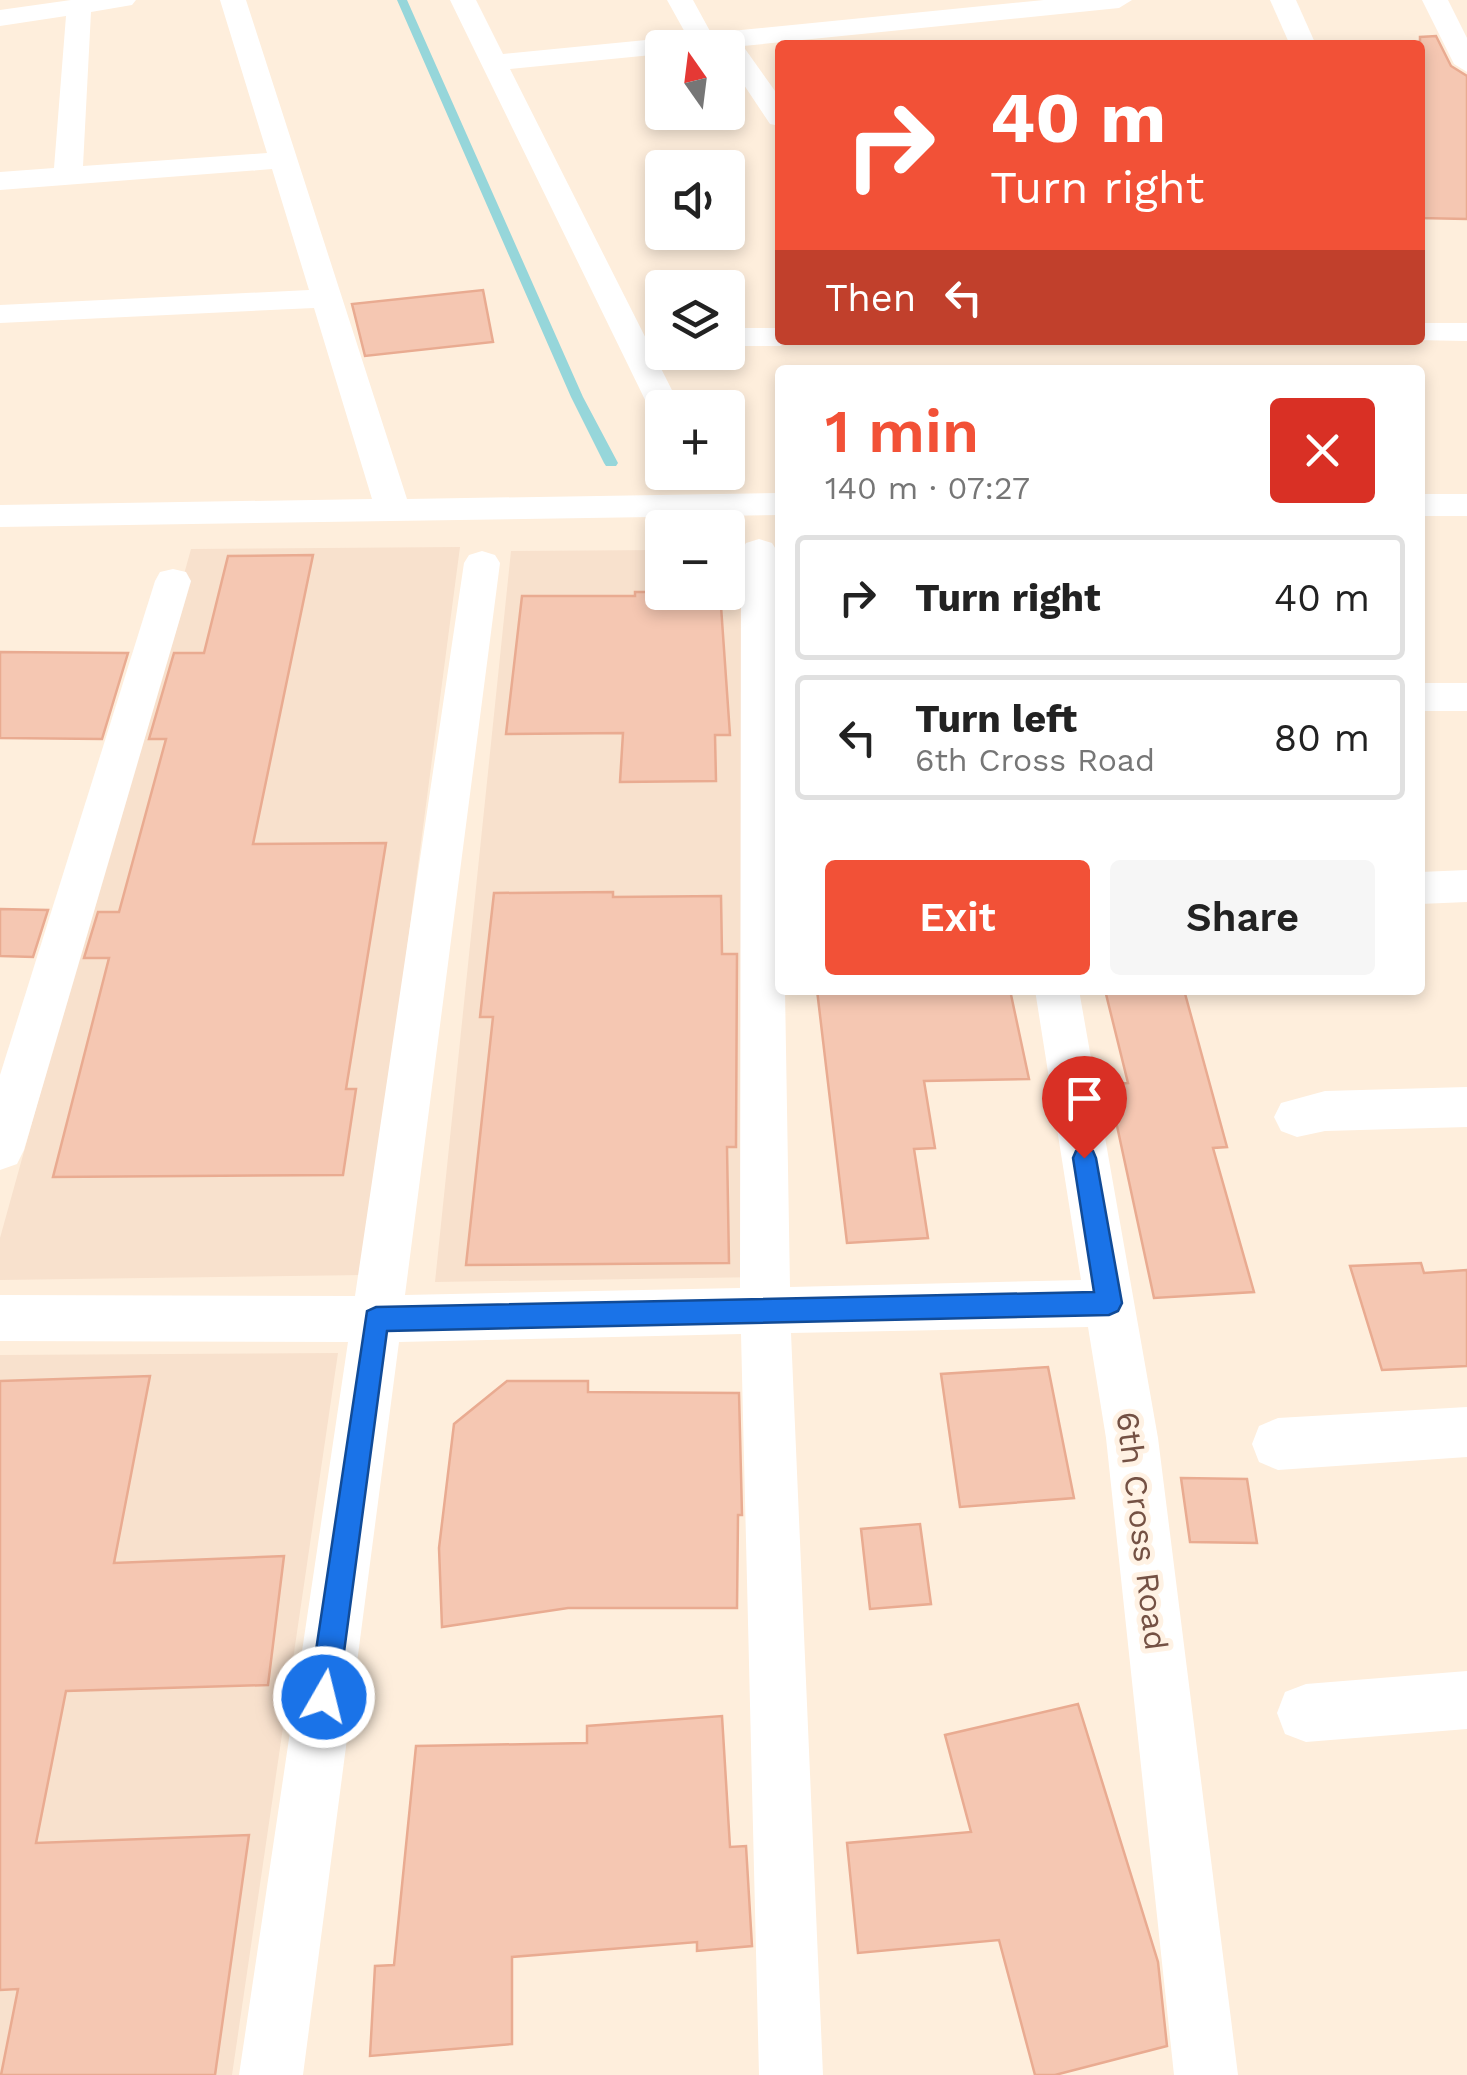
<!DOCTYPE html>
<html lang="en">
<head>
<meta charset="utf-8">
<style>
  :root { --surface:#fff; --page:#f6f6f6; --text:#222; --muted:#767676; --line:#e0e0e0; --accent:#f25137 }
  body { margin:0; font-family:"Work Sans",sans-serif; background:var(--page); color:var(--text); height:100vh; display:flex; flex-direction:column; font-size:38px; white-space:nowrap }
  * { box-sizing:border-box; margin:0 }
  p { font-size:32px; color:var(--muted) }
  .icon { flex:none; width:55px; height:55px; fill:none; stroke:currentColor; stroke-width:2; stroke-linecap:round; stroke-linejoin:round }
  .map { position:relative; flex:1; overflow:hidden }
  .drawer { position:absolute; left:775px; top:365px; width:650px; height:630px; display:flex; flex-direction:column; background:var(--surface); border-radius:10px; box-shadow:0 5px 15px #0003 }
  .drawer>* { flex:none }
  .top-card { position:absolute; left:775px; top:40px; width:650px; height:305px; border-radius:10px; box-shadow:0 5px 15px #0003; background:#f25137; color:#fff; overflow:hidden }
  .needle { width:65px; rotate:346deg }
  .tools { position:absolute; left:645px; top:30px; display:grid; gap:20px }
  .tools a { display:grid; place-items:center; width:100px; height:100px; border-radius:10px; background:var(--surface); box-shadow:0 5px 15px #0003; font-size:50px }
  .pin { position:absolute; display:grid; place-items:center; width:85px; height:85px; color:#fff; margin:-102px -42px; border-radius:50% 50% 50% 0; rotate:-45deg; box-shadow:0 0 10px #0007 }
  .pin .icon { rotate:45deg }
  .me { position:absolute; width:110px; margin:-55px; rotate:8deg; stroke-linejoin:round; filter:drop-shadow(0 0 8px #0008) }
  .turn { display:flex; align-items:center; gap:35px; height:210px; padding:0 50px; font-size:45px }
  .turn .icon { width:130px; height:130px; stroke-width:2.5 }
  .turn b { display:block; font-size:70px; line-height:85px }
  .then { display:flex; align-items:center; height:95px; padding:0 50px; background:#0003; gap:20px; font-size:38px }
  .round { display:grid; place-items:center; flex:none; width:105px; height:105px; border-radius:10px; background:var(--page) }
  .overview { display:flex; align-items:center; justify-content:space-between; height:170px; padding:0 50px }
  h1 { font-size:60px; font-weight:600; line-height:75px; color:var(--accent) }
  .action { display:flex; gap:20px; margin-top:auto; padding:20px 50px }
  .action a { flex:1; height:115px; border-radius:10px; background:var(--accent); color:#fff; font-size:40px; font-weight:600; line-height:115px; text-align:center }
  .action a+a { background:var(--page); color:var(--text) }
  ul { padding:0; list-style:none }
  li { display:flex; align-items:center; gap:30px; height:125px; margin:0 20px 15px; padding:0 30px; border:5px solid var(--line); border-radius:10px }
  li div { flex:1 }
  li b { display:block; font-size:38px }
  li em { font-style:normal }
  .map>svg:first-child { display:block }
  .residential { fill:#f8e1cd }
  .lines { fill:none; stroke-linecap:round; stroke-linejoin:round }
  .stream { fill:#96d6da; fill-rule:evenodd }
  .building { fill:#f5c7b2; stroke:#e9ab91; stroke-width:2.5 }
  .street { fill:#fff; fill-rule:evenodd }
  .route { fill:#1a73e8; stroke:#114b97; stroke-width:2.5 }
  .labels { text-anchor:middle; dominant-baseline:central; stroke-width:10; stroke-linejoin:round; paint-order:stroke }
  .near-street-label { font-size:32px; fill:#745144; stroke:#fff2e4 }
</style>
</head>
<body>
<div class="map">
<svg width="1467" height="2075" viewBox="0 0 1467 2075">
  <rect width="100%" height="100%" fill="#feeedc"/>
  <g class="residential">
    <polygon points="460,547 364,1275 0,1280 0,1238 191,549"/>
    <polygon points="728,549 745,549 762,1277 435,1282 511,551 662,550 662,592 728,592"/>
    <polygon points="338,1353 232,2075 0,2075 0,1355"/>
  </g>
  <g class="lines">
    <polygon class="stream" points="397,0 407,0 583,397 618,463 616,466 606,466 604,463 571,397"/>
  </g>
  <g class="building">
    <polygon points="1436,36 1451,66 1467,76 1467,219 1420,218 1420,37"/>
    <polygon points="483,290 493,342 365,356 352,304"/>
    <polygon points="313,555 253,844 386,843 346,1089 356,1089 343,1175 53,1177 109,958 84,958 98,912 119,912 166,739 149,739 174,653 204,653 228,556"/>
    <polygon points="635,592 720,592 730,735 715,735 716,781 620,782 623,733 506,734 522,596 635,596"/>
    <polygon points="0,652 128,653 102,739 0,738"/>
    <polygon points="613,892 613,897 721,896 722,954 737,954 736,1147 727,1147 729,1263 466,1265 493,1017 480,1017 494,893"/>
    <polygon points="0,909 48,910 33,957 0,956"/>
    <polygon points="817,990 1010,990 1029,1079 924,1081 935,1148 914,1149 928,1238 847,1243"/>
    <polygon points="1105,990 1184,990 1227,1147 1213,1148 1254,1292 1154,1298 1108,1084 1128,1083"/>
    <polygon points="1421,1263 1424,1273 1467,1270 1467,1366 1382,1370 1350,1266"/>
    <polygon points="1048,1367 1074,1498 960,1507 941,1374"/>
    <polygon points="150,1376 114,1563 284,1556 268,1685 66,1691 36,1843 249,1835 215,2075 1,2075 18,1989 0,1990 0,1381"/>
    <polygon points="507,1381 588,1381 588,1392 739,1393 742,1515 738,1515 737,1608 568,1608 442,1627 439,1548 454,1424"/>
    <polygon points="1181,1478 1247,1479 1257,1543 1190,1542"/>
    <polygon points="920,1524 931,1604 870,1609 861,1529"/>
    <polygon points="1078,1704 1158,1962 1167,2046 1055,2075 1035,2075 999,1940 858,1953 847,1843 971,1832 945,1735"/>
    <polygon points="722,1716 730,1847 746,1846 752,1946 697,1951 697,1942 512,1957 512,2044 370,2056 375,1966 394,1965 416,1746 587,1743 587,1726"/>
  </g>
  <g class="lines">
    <g class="street">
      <polygon points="71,0 136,0 132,5 91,12 83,166 267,153 220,0 246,0 407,499 780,493 780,515 0,527 0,505 372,499 314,308 0,323 0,305 309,290 272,169 0,190 0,172 54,168 66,16 0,26 0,10"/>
      <polygon points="450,0 476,0 503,54 687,36 667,0 693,0 711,33 1044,0 1132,0 1119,8 743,46 780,98 780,126 770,124 728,61 728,48 662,48 662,54 510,69 681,408 662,408 662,417 653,415 649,408"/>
      <polygon points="1270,0 1296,0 1316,45 1290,45"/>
      <polygon points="1422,0 1448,0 1467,38 1467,72 1454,64"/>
      <polygon points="1420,323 1467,323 1467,341 1414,340 1420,340"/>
      <polygon points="728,328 780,328 780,340 794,340 780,346 728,346"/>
      <rect x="1420" y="494" width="47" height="22"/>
      <polygon points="759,539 772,543 777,551 780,990 785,990 790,1287 1081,1280 1035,990 1079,990 1158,1438 1238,2075 1174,2075 1106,1438 1088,1327 791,1333 823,2075 759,2075 741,1334 399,1342 303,2075 239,2075 348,1342 0,1341 0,1295 355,1296 464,563 469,555 482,551 495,555 500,563 405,1295 740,1288 741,551 746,543"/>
      <polygon points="173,569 186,572 191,581 24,1150 17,1164 0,1170 0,1075 155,581 160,572"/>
      <rect x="1420" y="683" width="47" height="28"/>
      <polygon points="1467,870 1467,902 1420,904 1420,872"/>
      <polygon points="1467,1087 1467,1127 1325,1131 1297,1137 1281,1131 1274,1117 1281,1103 1325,1091"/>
      <polygon points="1467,1407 1467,1457 1278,1470 1259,1462 1252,1444 1259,1426 1278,1418"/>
      <polygon points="1467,1671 1467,1729 1306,1742 1285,1734 1277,1713 1285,1692 1306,1684"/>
    </g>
  </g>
  <polygon class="route" points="1084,1148 1093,1151 1096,1158 1122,1303 1118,1311 1109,1315 387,1331 338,1697 334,1707 324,1712 313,1707 309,1697 367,1311 376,1307 1094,1292 1073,1158 1076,1151"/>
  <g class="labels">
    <g class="near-street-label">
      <text transform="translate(1142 1531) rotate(83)">6th Cross Road</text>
    </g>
  </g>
</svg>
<div class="tools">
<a><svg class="needle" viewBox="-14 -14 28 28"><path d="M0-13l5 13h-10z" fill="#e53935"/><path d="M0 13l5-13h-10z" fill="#767676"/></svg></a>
<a><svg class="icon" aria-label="sound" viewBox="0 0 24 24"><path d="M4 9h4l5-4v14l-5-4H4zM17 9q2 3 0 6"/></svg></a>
<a><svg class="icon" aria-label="layers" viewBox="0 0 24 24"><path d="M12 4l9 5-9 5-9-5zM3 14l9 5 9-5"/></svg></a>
<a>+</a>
<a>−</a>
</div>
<div class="pin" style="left:1084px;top:1158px;background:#d93025"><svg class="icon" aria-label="arrive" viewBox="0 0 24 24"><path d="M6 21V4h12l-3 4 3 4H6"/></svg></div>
<svg class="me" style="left:324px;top:1697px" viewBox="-20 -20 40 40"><circle r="17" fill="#1a73e8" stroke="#fff" stroke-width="3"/><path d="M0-11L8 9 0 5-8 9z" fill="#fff"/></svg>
<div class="top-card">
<div class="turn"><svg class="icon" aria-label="right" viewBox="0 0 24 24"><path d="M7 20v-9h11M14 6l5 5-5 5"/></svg><div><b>40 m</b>Turn right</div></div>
<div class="then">Then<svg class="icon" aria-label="left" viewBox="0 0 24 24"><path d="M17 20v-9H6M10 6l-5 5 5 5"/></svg></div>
</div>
<section class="drawer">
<div class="overview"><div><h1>1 min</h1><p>140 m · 07:27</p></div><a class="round" style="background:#d93025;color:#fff"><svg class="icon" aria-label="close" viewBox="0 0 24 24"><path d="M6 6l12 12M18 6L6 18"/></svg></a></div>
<ul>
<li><svg class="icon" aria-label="right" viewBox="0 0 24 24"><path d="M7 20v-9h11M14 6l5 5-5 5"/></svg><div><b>Turn right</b></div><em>40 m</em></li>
<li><svg class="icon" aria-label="left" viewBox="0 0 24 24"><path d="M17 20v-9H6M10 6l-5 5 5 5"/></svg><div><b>Turn left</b><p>6th Cross Road</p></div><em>80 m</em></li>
</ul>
<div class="action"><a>Exit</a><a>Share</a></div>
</section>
</div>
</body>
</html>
